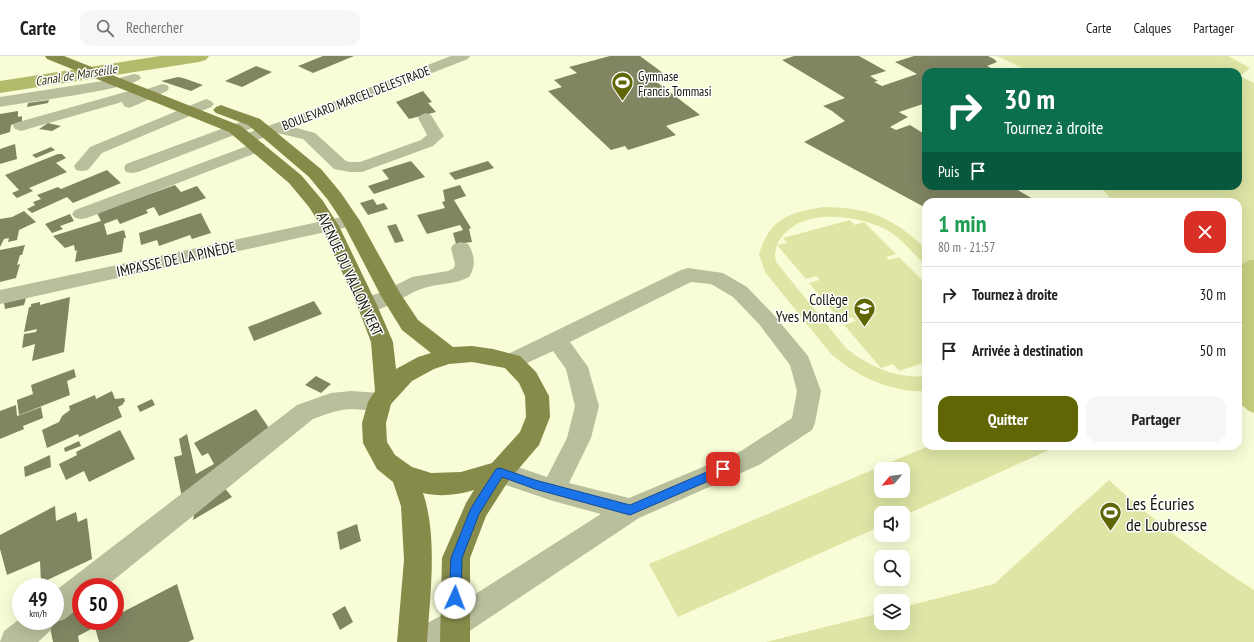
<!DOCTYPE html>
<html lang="fr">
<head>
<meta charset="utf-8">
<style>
  :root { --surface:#fff; --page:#f6f6f6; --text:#202124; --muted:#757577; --line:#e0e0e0; --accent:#616604 }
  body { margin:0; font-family:"PT Sans Narrow",sans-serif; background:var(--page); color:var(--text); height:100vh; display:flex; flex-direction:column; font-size:15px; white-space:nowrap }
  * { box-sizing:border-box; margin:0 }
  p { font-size:13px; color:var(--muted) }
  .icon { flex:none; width:22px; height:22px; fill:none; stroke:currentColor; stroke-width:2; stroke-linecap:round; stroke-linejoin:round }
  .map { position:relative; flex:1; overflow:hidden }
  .details { position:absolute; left:922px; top:142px; width:320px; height:252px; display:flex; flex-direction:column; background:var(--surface); border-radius:12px; box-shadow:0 4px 16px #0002 }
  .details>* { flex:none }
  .banner { position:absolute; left:922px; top:12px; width:320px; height:122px; border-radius:12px; box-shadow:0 4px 16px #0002; background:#0b6e4f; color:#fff; overflow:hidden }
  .needle { width:26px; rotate:241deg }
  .fabs { position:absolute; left:874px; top:406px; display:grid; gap:8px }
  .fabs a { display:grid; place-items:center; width:36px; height:36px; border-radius:8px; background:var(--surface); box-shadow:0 4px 16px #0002; font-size:20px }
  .speed { position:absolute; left:12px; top:522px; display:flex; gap:8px; font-size:20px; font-weight:700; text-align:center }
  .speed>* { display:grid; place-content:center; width:52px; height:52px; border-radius:50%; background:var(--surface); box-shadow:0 4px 16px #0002; line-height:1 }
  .speed small { font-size:10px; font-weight:400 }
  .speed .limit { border:6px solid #d22; background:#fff; color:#111 }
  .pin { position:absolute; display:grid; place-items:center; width:34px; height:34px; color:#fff; margin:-17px; border-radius:8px; box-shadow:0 2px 6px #0006 }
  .me { position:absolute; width:44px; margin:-22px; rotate:2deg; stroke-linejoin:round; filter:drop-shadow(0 0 3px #0008) }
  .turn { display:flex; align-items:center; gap:14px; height:84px; padding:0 16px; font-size:18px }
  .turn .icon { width:52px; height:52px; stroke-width:2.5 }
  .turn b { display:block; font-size:28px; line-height:34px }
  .then { display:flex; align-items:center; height:38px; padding:0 16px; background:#0003; gap:8px; font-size:15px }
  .round { display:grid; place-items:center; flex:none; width:42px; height:42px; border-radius:12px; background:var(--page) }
  .headline { display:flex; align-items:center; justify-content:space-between; height:68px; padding:0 16px }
  h1 { font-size:24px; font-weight:700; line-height:30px; color:#1e9e55 }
  .button { display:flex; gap:8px; margin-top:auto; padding:8px 16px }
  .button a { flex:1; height:46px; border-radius:12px; background:var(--accent); color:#fff; font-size:16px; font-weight:700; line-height:46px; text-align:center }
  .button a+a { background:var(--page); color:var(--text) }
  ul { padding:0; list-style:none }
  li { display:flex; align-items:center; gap:12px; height:56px; padding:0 16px; border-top:1px solid var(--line) }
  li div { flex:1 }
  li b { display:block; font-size:15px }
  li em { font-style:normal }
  header { display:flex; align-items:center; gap:24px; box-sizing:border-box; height:56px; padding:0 20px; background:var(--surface); border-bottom:1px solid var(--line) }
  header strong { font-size:19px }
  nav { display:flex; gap:22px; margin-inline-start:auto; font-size:14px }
  .search { width:280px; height:36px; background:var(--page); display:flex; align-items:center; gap:10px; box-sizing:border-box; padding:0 14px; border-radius:12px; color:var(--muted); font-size:15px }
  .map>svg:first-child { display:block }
  .green { fill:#dee5a5; fill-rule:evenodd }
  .forest { fill:#c7ce7e }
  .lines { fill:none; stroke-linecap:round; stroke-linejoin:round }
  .canal { fill:#b3ba6a; fill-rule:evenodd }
  .building { fill:#818562 }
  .minor { fill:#b9be9c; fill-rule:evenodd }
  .major { fill:#868b4a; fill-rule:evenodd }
  .route { fill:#1a73e8; stroke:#114b97 }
  .labels { text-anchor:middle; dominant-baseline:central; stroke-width:3; stroke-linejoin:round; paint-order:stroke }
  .far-water-label { font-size:13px; font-style:italic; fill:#363916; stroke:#fff }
  .far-poi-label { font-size:13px; fill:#151709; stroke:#fff; text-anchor:start }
  .far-street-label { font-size:13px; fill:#151709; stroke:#fff }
  .street-label { font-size:15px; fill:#151709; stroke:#fff }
  .poi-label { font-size:15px; fill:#151709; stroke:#fff; text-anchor:end }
  .near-poi-label { font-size:18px; fill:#151709; stroke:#fff; text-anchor:start }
</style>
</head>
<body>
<header>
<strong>Carte</strong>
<div class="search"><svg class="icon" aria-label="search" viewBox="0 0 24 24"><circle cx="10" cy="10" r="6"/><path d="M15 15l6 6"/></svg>Rechercher</div>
<nav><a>Carte</a><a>Calques</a><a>Partager</a></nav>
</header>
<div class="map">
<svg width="1254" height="586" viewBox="0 0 1254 586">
  <rect width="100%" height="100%" fill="#f8fdd7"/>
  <g class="green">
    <polygon points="997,0 1228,0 1250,12 1240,20 1254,27 1254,204 1250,204 1238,210 1238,146 1111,146 1110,142 1100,130 1238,130 1238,16 1031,16"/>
    <path d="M824,151C871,152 892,161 926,193V210C914,198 902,183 887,174C856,158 795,150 777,189L787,187L783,182L850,164L855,169L864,166L896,198L886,201L889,204L899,201L926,228V239H924L926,241V306L899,315L893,308L881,312L844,269L856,265L852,261L841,265L809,227L819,224L817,220L806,223L777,189L775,198L776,206L845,291C867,310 897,323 926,320V335C892,337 856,320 831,298L765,216L759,198C770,162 790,156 824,151Z"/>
    <path d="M929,390H1058L903,460V457H881V470L678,561L649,508ZM881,413H903V435H881Z"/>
    <path d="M1109,424C1154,466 1203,501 1254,534V586H766L881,557V567H903V551L994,528Z"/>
  </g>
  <polygon class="forest" points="1250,204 1254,204 1254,357 1249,355 1238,346 1238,210"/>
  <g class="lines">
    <polygon class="canal" points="160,0 209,0 206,4 199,6 0,37 0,25"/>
  </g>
  <g class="building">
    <polygon points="323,0 354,0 313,17 298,10"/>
    <polygon points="610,0 640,0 663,17 650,21 700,59 666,70 676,79 628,94 625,90 611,94 548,35 562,31 554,24 577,17 569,11"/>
    <polygon points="794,0 859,0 886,15 870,20 878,25 874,26 882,30 917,18 895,6 914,0 988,0 994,3 997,6 987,10 999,16 926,16 926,47 899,56 908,61 890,71 896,74 910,69 926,79 926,130 1011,130 1038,146 926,146 926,152 804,86 845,65 832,55 823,50 845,42 782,4"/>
    <polygon points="256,10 272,16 242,31 225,25"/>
    <polygon points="178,21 183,22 203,29 191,35 161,25"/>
    <polygon points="423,35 432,46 428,47 436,56 409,63 396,46"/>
    <polygon points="49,44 48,47 27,51 28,47"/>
    <polygon points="18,55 18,61 22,60 22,66 11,69 10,76 0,79 0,58"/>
    <polygon points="48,67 61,70 52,75 39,73"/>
    <polygon points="15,88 17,103 0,108 0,93"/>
    <polygon points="51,91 55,94 36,102 32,99"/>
    <polygon points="58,98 62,98 66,102 56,107 67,116 29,132 33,135 17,142 12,137 19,134 5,119"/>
    <polygon points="411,105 425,121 374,138 368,130 389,123 382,114"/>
    <polygon points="488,105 494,112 455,124 449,117"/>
    <polygon points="107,114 121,127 73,147 67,141 32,157 27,153 35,149 33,146 41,143 37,139 58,131 61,133"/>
    <polygon points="175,129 181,136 197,130 206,142 159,160 154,151 146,154 148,157 120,168 117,163 104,168 107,179 124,174 126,182 124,182 122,196 75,206 77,194 75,195 74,189 65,192 53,180 101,165 97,157"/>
    <polygon points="460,129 466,140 454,144 471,172 469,173 472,186 456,188 453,177 463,174 460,169 427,178 417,159 445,152 442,146 445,145 443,134"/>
    <polygon points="373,143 377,149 384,147 388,153 368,159 360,147"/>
    <polygon points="24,155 36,166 19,174 17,184 8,186 9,182 4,183 0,191 0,163 12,161"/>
    <polygon points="201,157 211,177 192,183 190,179 159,190 157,184 141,189 139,177"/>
    <polygon points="70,158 74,165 60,170 63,173 52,177 45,168"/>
    <polygon points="396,168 404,185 395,187 387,170"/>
    <polygon points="25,189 22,199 20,199 17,209 20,208 16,222 0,226 0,194"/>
    <polygon points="70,241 64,296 32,305 35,288 22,292 24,278 36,276 37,273 24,276 29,251 31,251 31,248 40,246 40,249"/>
    <polygon points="26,242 24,249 5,253 4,247"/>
    <polygon points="314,245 322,258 254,285 248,271"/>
    <polygon points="74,313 76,321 67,325 70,339 19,359 17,344 33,338 31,329"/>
    <polygon points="316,320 331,328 321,337 305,329"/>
    <polygon points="112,335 115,343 124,342 125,345 122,349 118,351 122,361 79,381 78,378 47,392 42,374 59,366 62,360 70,354 69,350 95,339 96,343"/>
    <polygon points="152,343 155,349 140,356 137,350"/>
    <polygon points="16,349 17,360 41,351 43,362 23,370 24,373 0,383 0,355"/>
    <polygon points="256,353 271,375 182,442 174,401 182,399 179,383 187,378 196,418 214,408 208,397 202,400 194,387"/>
    <polygon points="120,374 135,403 89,426 84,415 66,424 59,408 77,399 76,396"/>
    <polygon points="79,385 81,390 65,396 64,392"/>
    <polygon points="50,399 51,411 25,421 24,411"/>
    <polygon points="223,430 232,441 193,464 195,453"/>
    <polygon points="55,450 56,465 76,456 78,466 87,462 92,503 41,527 40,505 7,519 0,493 0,479"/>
    <polygon points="357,468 361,485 340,494 337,476"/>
    <polygon points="177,528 194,583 188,586 99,586 95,571 106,565 115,565 115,560"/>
    <polygon points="81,547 81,565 94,565 95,571 78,580 79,586 53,586 50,571"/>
    <polygon points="345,550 353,566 340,574 332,558"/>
  </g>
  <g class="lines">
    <g class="minor">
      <polygon points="451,0 470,0 468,3 293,71 315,77 346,105 350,106 360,106 421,84 427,79 418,62 421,59 426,57 431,59 444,80 433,90 362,116 350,116 334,113 303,83 277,77 248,87 242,85 240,82 242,79 285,64"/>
      <path d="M134,18L139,19L141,22C134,33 20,47 0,51V41L116,23Z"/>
      <polygon points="162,28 167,29 169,32 167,35 134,50 129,52 124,50 122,46 21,75 15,73 13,70 15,67 136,33 141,32 147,33"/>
      <polygon points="206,43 211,45 214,48 211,51 102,97 88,114 82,115 76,114 74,110 90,91"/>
      <polygon points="254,61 260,63 262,66 260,69 138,116 132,117 126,116 124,112 126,108"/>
      <polygon points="258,86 264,88 266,91 264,94 87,162 81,163 75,162 72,158 75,154"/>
      <polygon points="351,159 357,161 360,165 357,169 0,248 0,234"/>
      <path d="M461,186L468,188C475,199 476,210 469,221C454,229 439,227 424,232C404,238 381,260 360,254L357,249L360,244L384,235L412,221L448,215L454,212L455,208L451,192L454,188Z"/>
      <path d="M688,212L723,217L747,231L773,258L808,300L821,335L815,367L812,374L759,409L639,462L453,586H409L413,575L444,558L601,458L553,445L491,424L487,416L491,408L500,405L547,421L567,382L575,350L566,313L553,295L512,314L504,312L501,306L504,300L681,214ZM691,226L711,228L733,241L759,268L790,309L797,335L792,362L741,395L629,442L569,427L591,382L599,350L588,311L570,286Z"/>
      <path d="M351,335L380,337L388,340L392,346L388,352C375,357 364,353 350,353C337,354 326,358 313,363L105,531H81V550L65,563L54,567L50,575L38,586H0L4,575L21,562V565H55V535L297,349L331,337Z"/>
    </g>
    <path class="major" d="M45,0H64L241,70L301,119L323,145L339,170L377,249L393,286L396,313L418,301L431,297L402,274L381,240L342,165L328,144L309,121L248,69L216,57L213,54L216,51L221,49L226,51L260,63L321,113L341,137L360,165L400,237L418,264L453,291L472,290L493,293L520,300L536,316L549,340L550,361L539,389L509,424L486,460L470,502V586H440L442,502L466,447L474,434C458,439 439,441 423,437C438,481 430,539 427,586H397L404,504L401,450L393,426L377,413L363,387L362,367L368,346L375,335L371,286L357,249L321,170L309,151L289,127L229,76L47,3ZM472,306L505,312L519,327L525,340L526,361L520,376L492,407L461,416L431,417L412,411L395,399L387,386L386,367L391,348L412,325L434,313L449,308Z"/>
  </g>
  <polygon class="route" points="723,409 727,410 729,413 727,417 630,459 535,433 502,421 479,458 462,502 461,542 460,546 455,548 451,546 449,542 451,502 471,452 496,413 500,412 535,424 630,449"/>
  <defs>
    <symbol id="stadium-pin" viewBox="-11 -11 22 30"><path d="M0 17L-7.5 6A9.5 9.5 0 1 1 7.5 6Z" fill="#616604" stroke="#fff"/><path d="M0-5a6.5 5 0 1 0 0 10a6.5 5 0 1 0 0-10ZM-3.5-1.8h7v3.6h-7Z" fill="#fff"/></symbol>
    <symbol id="school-pin" viewBox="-11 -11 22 30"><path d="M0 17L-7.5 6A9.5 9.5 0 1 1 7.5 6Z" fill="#616604" stroke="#fff"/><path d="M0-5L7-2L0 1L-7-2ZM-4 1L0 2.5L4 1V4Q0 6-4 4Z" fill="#fff"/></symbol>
  </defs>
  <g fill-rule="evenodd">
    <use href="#stadium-pin" x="610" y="14" width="25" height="34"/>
    <use href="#school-pin" x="852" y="240" width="25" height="34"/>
    <use href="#stadium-pin" x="1098" y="444" width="25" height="34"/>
  </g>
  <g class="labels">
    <g class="far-water-label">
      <text transform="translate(76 19) rotate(-9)">Canal de Marseille</text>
    </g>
    <g class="far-poi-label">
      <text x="638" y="20">Gymnase<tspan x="638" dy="15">Francis Tommasi</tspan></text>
    </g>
    <g class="far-street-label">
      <text transform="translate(356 42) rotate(-21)">BOULEVARD MARCEL DELESTRADE</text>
    </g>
    <g class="street-label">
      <text transform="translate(176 203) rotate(-12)">IMPASSE DE LA PINÈDE</text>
      <text transform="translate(350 218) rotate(65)">AVENUE DU VALLON VERT</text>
    </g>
    <g class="poi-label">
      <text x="848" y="243">Collège<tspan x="848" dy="17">Yves Montand</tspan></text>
    </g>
    <g class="near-poi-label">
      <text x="1126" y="447">Les Écuries<tspan x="1126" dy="21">de Loubresse</tspan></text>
    </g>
  </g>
</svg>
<div class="fabs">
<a><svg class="needle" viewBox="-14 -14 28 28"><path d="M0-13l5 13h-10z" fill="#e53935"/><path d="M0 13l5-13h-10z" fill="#757577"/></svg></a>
<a><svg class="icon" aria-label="sound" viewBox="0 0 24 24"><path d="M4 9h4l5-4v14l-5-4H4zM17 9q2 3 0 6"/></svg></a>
<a><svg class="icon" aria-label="search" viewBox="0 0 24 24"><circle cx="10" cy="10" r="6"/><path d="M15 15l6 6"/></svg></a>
<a><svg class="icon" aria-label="layers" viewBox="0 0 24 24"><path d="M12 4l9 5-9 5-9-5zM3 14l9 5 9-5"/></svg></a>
</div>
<div class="speed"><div>49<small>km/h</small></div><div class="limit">50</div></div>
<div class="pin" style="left:723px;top:413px;background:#d93025"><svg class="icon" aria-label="arrive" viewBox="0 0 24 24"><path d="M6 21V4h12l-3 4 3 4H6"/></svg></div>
<svg class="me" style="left:455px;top:542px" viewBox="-20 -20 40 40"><circle r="19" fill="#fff"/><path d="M0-13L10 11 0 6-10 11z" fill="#1a73e8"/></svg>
<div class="banner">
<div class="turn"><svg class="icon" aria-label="right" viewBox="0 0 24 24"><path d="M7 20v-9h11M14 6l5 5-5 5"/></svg><div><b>30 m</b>Tournez à droite</div></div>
<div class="then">Puis<svg class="icon" aria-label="arrive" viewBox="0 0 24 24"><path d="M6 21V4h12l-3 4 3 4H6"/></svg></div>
</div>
<section class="details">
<div class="headline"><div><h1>1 min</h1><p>80 m · 21:57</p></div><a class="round" style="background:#d93025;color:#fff"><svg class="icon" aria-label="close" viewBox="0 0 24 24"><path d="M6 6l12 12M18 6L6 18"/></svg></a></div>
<ul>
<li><svg class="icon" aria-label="right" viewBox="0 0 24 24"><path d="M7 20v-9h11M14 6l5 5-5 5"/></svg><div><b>Tournez à droite</b></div><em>30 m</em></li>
<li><svg class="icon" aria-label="arrive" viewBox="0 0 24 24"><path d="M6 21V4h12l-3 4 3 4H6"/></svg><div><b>Arrivée à destination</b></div><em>50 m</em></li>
</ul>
<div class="button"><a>Quitter</a><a>Partager</a></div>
</section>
</div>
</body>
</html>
